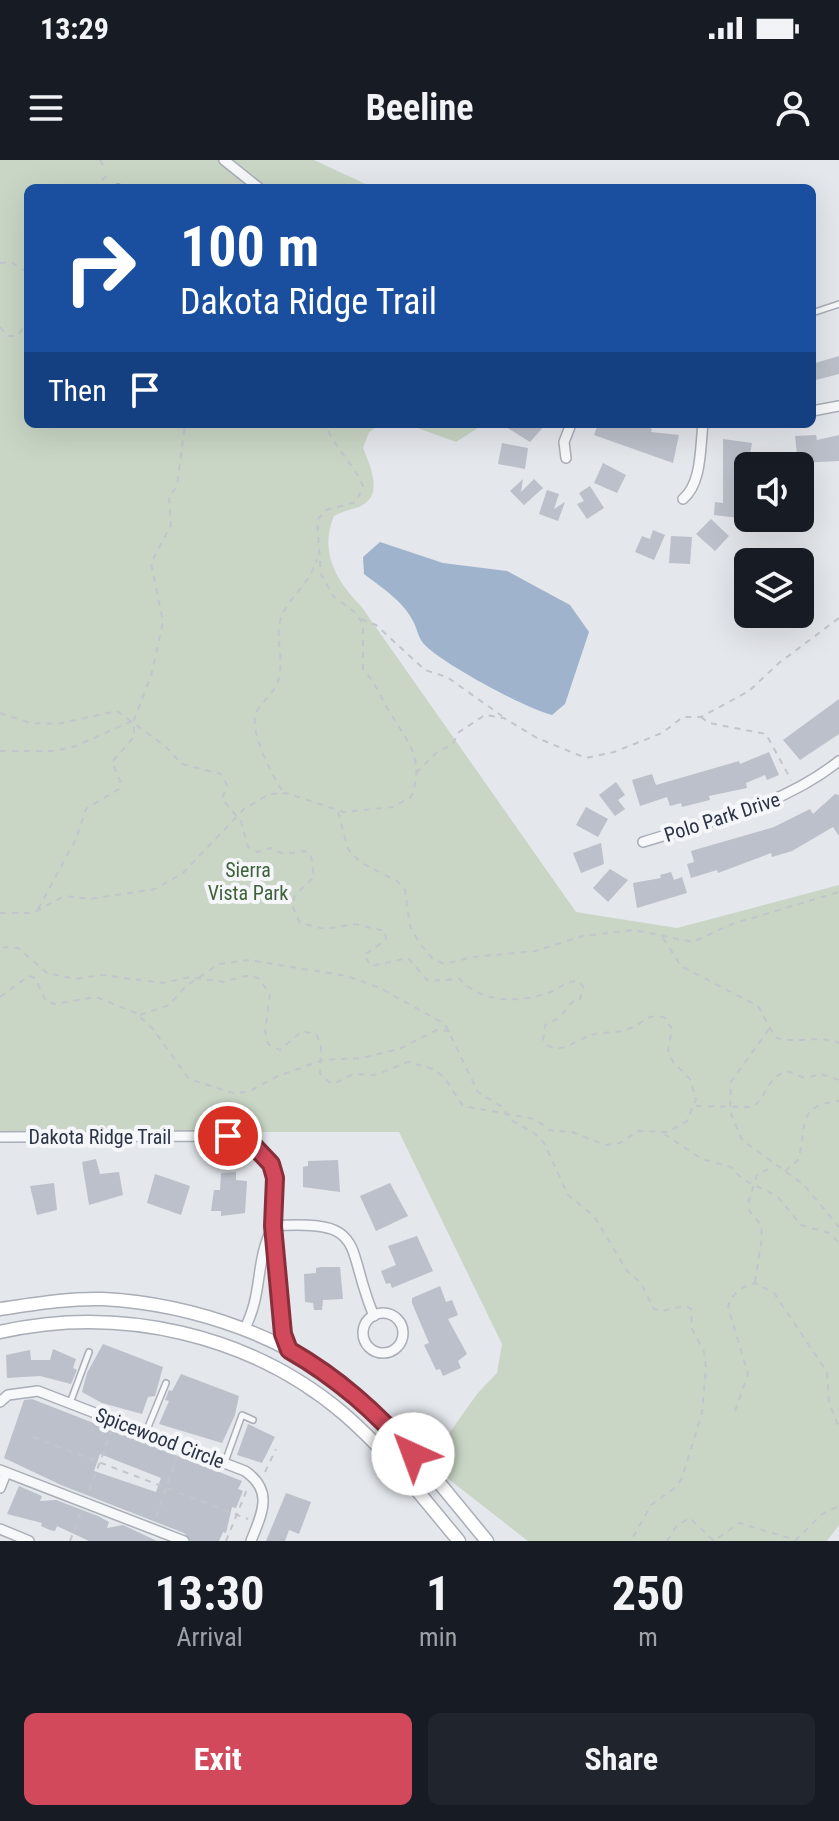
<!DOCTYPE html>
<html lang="en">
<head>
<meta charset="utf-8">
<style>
  :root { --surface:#171b24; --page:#20242c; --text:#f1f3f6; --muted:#9ea1a6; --accent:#d1495b }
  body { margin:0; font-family:"Roboto Condensed",sans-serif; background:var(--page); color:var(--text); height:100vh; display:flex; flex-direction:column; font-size:30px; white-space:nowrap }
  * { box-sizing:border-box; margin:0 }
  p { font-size:26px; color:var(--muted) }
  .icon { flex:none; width:44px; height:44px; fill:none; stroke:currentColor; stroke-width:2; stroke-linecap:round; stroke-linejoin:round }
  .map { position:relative; height:1381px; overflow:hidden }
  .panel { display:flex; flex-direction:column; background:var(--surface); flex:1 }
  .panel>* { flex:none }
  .banner { position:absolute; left:24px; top:24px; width:792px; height:244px; border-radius:12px; box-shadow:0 8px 32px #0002; background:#1a4fa0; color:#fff; overflow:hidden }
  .tools { position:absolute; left:734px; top:292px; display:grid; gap:16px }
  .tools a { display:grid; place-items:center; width:80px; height:80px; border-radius:12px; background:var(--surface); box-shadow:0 8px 32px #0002; font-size:40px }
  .pin { position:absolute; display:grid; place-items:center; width:68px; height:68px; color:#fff; margin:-34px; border:4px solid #fff; border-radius:50%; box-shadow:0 2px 8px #0007 }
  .me { position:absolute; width:88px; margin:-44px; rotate:317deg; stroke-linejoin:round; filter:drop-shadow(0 0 6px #0008) }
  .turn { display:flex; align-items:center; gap:28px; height:168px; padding:0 24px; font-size:36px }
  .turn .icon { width:104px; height:104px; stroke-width:2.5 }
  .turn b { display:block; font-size:56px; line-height:68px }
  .then { display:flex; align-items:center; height:76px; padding:0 24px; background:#0003; gap:16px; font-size:30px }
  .eta { display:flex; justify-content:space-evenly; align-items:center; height:136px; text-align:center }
  .eta b { font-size:48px; font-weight:700; line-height:56px }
  .action { display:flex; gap:16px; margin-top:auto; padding:16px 24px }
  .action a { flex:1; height:92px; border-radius:12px; background:var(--accent); color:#fff; font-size:32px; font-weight:700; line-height:92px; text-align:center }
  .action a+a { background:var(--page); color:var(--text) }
  .status { display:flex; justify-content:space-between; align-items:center; height:56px; padding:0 40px; background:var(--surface); direction:ltr }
  .status svg { height:22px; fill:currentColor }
  header { display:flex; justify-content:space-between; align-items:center; height:104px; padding:0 24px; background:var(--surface); font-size:36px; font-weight:700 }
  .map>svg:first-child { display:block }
  .green { fill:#c9d6c5 }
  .water { fill:#9fb4cc }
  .building { fill:#bbc0ca; fill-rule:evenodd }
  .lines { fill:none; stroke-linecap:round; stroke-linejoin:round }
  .service-casing { stroke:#a9aeb7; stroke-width:8 }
  .minor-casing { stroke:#a9aeb7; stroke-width:12 }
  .secondary-casing { stroke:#a9aeb7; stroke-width:15 }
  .path { stroke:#c2c5cb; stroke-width:2; stroke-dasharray:6 6; stroke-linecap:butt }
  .service { stroke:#f7f8fa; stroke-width:5 }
  .minor { stroke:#f7f8fa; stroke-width:9 }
  .secondary { stroke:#fff; stroke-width:12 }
  .route-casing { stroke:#882f3b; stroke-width:20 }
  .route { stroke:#d1495b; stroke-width:14 }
  .labels { text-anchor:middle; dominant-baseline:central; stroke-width:8; stroke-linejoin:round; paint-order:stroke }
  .street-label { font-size:20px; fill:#2b3445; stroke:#f4f6f9 }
  .park-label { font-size:20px; fill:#3f6138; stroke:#f4f6f9 }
</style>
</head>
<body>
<div class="status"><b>13:29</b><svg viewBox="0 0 49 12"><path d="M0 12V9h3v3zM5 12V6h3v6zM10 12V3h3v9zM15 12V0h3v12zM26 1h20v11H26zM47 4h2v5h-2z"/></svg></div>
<header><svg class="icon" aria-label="menu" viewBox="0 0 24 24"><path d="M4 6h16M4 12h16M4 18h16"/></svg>Beeline<svg class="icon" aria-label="person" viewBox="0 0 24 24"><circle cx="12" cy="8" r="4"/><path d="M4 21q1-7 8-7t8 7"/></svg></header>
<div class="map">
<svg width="839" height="1381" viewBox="0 0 839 1381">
  <rect width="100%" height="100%" fill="#e4e7ec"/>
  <g class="green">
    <path d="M0,0H314L374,28H28V264H382L369,272L363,288C370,306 385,336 359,347C350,350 343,351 334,356C319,391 336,421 361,446L576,752L677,768L839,725V1365L827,1381H528L428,1303L477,1234L497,1213L502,1184L399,972H0Z"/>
    <polygon points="407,264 484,264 456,282"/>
  </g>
  <path class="water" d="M380,382L443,403L507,411L570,445L589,472L565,544L552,555C528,550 439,502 423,483C418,477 417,468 413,461C403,441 381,427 364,414L363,397Z"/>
  <g class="building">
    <polygon points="839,196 839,214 812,221 812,204"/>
    <polygon points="501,264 546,264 530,282"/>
    <polygon points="598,264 639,264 652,269 651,272 679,275 673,303 594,275"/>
    <polygon points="816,275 817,280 839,275 839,301 798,303 795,276"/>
    <polygon points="723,279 752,283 739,358 714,355 715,342 723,343"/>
    <polygon points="502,283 528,288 525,309 498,304"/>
    <polygon points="603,303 626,315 617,333 594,323"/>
    <polygon points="523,319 521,332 534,319 543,328 524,345 510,331"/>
    <polygon points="590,326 604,348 587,359 577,344 584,341 579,333"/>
    <polygon points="547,330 559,334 554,349 565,342 558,361 539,354"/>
    <polygon points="711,359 729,376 715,391 696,374"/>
    <polygon points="653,370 665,375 654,400 635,392 642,376 650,379"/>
    <polygon points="671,376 692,377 690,404 669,403"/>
    <polygon points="839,539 839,574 800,600 783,580"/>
    <polygon points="769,592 779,615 767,620 765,615 746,623 747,628 709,636 710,640 682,647 681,643 670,646 667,637 640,646 632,620 652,614 656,625 739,601 740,604"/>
    <polygon points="616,622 625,635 618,640 625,649 615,656 599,635"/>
    <polygon points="835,634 839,635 839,676 833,667 792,691 772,697 771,693 718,713 717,710 691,718 687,704 694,702 691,691 774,667 810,649 813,654"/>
    <polygon points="586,647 608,659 598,677 576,665"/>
    <polygon points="601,683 604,704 581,713 573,693"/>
    <polygon points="610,709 628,720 608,742 593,728"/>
    <polygon points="671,712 674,720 682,717 687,733 637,748 633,723 661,718 660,715"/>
    <polygon points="96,999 100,1014 119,1012 123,1035 89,1045 82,1002"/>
    <polygon points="338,1000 340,1032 303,1027 303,1007 308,1006 308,1001"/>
    <polygon points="236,1012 236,1020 247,1021 245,1053 221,1056 221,1051 211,1051 214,1030 220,1030 221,1013"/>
    <polygon points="155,1014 190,1026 181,1055 147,1043"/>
    <polygon points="54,1023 57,1050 37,1055 30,1026"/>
    <polygon points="390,1023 408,1056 376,1071 360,1036"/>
    <polygon points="417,1076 433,1111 392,1128 390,1123 386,1124 381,1111 396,1105 388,1086"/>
    <polygon points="321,1107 340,1107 343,1139 323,1140 322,1150 314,1150 313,1143 305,1142 304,1114 316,1113 316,1108"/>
    <polygon points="440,1126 446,1142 452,1140 458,1155 448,1159 467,1194 458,1201 461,1208 443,1216 440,1209 436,1210 424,1185 429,1183 412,1143 412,1138"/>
    <polygon points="103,1184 163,1207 155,1236 148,1237 142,1254 102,1243 82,1232 87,1213"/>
    <polygon points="53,1189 76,1199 73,1208 77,1210 71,1224 40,1216 7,1218 6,1195 30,1190 31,1200 50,1200"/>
    <polygon points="181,1214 239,1236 235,1255 222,1283 159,1264 169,1241 165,1240 169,1230 172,1231"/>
    <path d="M32,1239L242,1321L238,1329L243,1331L236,1348L232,1347L226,1373L223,1372L219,1381H191L184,1373L61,1325L4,1298L24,1240ZM100,1294L161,1318L156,1332L94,1311Z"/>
    <polygon points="248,1264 275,1277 262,1303 237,1295"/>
    <polygon points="19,1326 42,1336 40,1341 56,1340 98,1356 109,1362 107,1368 123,1365 157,1381 89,1381 57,1366 55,1371 50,1370 41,1366 42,1363 7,1354"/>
    <polygon points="286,1333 311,1342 299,1374 289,1370 285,1381 266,1381"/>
  </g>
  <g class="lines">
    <defs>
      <g id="service">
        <polyline points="118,27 118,28"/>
        <polyline points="812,153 839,144"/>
        <polyline points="70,1243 89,1192"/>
        <polyline points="146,1272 166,1223"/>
        <polyline points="225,1302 242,1255 253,1260"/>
      </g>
      <g id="minor">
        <polyline points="224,0 259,28"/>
        <polyline points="812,251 839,246"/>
        <polyline points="566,298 564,282 571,264"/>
        <path d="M683,339C702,323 700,288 703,264"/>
        <path d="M643,682C713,660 781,647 839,601"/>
        <polyline points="0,977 228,976 253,985 271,1004 275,1018 273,1066 283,1174 289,1190"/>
        <path d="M273,1066C370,1059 344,1086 374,1156"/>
        <circle cx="383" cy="1173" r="20"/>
        <path d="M244,1170C264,1132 254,1103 273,1066"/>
        <path d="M0,1242L8,1235L38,1231L245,1311C274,1331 262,1353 251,1381"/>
        <polyline points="0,1310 184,1381"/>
        <polyline points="0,1328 6,1313"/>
        <polyline points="0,1369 29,1381"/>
      </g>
      <g id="secondary">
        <path d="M0,1149C34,1144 69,1138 103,1139C194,1144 293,1178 361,1239C408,1281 447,1333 487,1381"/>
        <path d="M0,1172C120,1145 250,1174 344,1254C387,1291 423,1338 459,1381"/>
      </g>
    </defs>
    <use href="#service" class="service-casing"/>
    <use href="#minor" class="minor-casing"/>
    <use href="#secondary" class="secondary-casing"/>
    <g class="path">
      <polyline points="100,0 103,5"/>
      <polyline points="93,28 109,14"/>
      <polyline points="0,103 11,102 28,113"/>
      <polyline points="0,167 8,176 17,176 28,162"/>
      <polyline points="361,459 376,465 425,510 447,517 502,556"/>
      <path d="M0,553L31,563L57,564L117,551L165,586L182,604L221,614L227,625L222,639L241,661L248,687L257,692L271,688L284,694L305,691L311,695L314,717L295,735L292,745L300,763L325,769L354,764L385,771L386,780L364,795L371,806L408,798L428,821L460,819C481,843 519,843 548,833C559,829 566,821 578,821L583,826L580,839L574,840L559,858L545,865L543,881C557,897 574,882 588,876C601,871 618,874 631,868C645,862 649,852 665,858L672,869L668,890L673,902L690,919L696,939L687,961L668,972L638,971L620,983L605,985L572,972L549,970L535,959L463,946L444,917L433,909L408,902L375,915L353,914L336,923L329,922L320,913L321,887L317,875L302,871L280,890L268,884L265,871L270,834L258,818L246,816L223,822L190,817L163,823L102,815L75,819L47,813L18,788L0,787"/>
      <polyline points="701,557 709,563 766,574 791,620"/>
      <polyline points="0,591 55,591 76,586 132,561"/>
      <polyline points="416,613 438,591 452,585 459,572 485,555 504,558 537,578 586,598 614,592 662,573 683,557 701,557 749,531 779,503 839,458"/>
      <path d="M282,630C271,614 246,566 258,549C268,535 278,530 280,512C283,491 273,471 284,451C295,432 311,421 317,399"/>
      <polyline points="338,652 348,689 360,702 397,721 405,730 410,766 420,784 432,798 444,804 473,797 535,791 583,776 634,770 693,782 732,764 839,732"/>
      <polyline points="38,749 75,681 86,649 119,629 120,621 112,602 134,577 134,560 151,516 163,462 151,403 171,365 169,337 177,326 185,264"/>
      <path d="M0,753H33L64,736L90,739L155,729L183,713L244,649L269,634L286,633L344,652L393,647L411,637C426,599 407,581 389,551C380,536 375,522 363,509V464L356,453L333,436L321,414L317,360L326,350L356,342L363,326C353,303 334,287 325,264"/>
      <path d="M663,778L681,806L758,846L775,877C795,885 817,874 839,883"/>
      <polyline points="0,837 29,816 35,818 46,841 54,844 96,837 136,853 153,869 189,919 233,933 248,932 278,916 323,900 362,898 399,889 437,870 451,871"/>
      <polyline points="140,855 169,845 186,826 219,804 249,800 347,816 380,828 445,864 478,932 504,948 509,959 534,973 544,983 568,1035 594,1056 627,1111 641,1123 654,1149 662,1151 685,1146 691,1149 692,1169 704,1192 706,1208 702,1253 682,1318 676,1327 651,1345 631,1381"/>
      <polyline points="769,869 731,922 730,951 742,980 803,1024 839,1067"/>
      <path d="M696,946L753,947C768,935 766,918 787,911L805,918L821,914L839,920"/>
      <polyline points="664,974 702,999 731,1007 742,1019 777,1036 801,1065 829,1073 839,1083"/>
      <path d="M785,1011L798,1000C808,969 794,945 839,941"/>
      <polyline points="755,1122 762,1077 761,1065 750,1052 748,1043 757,1015 774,1006"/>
      <path d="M735,1251L748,1214L728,1147C733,1132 741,1127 755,1123L774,1133L827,1212L829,1242L839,1268"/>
      <polyline points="33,1277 248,1359"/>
      <polyline points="265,1312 276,1289"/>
      <polyline points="89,1331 112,1270"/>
      <polyline points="156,1357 177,1296"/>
      <polyline points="70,1381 81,1352"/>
      <polyline points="226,1381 248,1327"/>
      <polyline points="667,1381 677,1365 690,1358 714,1381 739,1363 796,1380 822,1354 839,1346"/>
    </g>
    <use href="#service" class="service"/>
    <use href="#minor" class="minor"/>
    <use href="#secondary" class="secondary"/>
  </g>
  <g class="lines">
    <defs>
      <path id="route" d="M228,976L253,985L271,1004L275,1018L273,1066L283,1174L289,1190C338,1218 376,1252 413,1294"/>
    </defs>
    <use href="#route" class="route-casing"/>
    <use href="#route" class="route"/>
  </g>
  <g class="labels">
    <g class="street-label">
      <text transform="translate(722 657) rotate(-18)">Polo Park Drive</text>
      <text x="100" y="977">Dakota Ridge Trail</text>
      <text transform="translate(160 1278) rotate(21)">Spicewood Circle</text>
    </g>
    <g class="park-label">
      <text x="248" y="710">Sierra<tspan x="248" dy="23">Vista Park</tspan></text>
    </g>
  </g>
</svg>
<div class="tools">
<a><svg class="icon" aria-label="sound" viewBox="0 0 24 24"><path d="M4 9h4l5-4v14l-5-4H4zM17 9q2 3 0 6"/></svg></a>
<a><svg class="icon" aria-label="layers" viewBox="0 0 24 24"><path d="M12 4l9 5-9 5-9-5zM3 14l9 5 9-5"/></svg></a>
</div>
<div class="pin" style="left:228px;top:976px;background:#d93025"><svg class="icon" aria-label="arrive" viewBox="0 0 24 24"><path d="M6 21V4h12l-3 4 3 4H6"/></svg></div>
<svg class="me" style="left:413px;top:1294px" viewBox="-20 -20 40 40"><circle r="19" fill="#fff"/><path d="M0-13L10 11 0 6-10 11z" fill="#d1495b"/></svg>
<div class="banner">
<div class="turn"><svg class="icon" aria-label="right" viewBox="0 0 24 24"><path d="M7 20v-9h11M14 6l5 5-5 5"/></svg><div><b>100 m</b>Dakota Ridge Trail</div></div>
<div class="then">Then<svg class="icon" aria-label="arrive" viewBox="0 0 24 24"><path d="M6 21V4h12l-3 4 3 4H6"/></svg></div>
</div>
</div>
<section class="panel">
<div class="eta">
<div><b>13:30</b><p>Arrival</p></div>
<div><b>1</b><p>min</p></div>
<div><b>250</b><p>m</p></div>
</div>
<div class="action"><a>Exit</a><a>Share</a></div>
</section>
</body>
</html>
